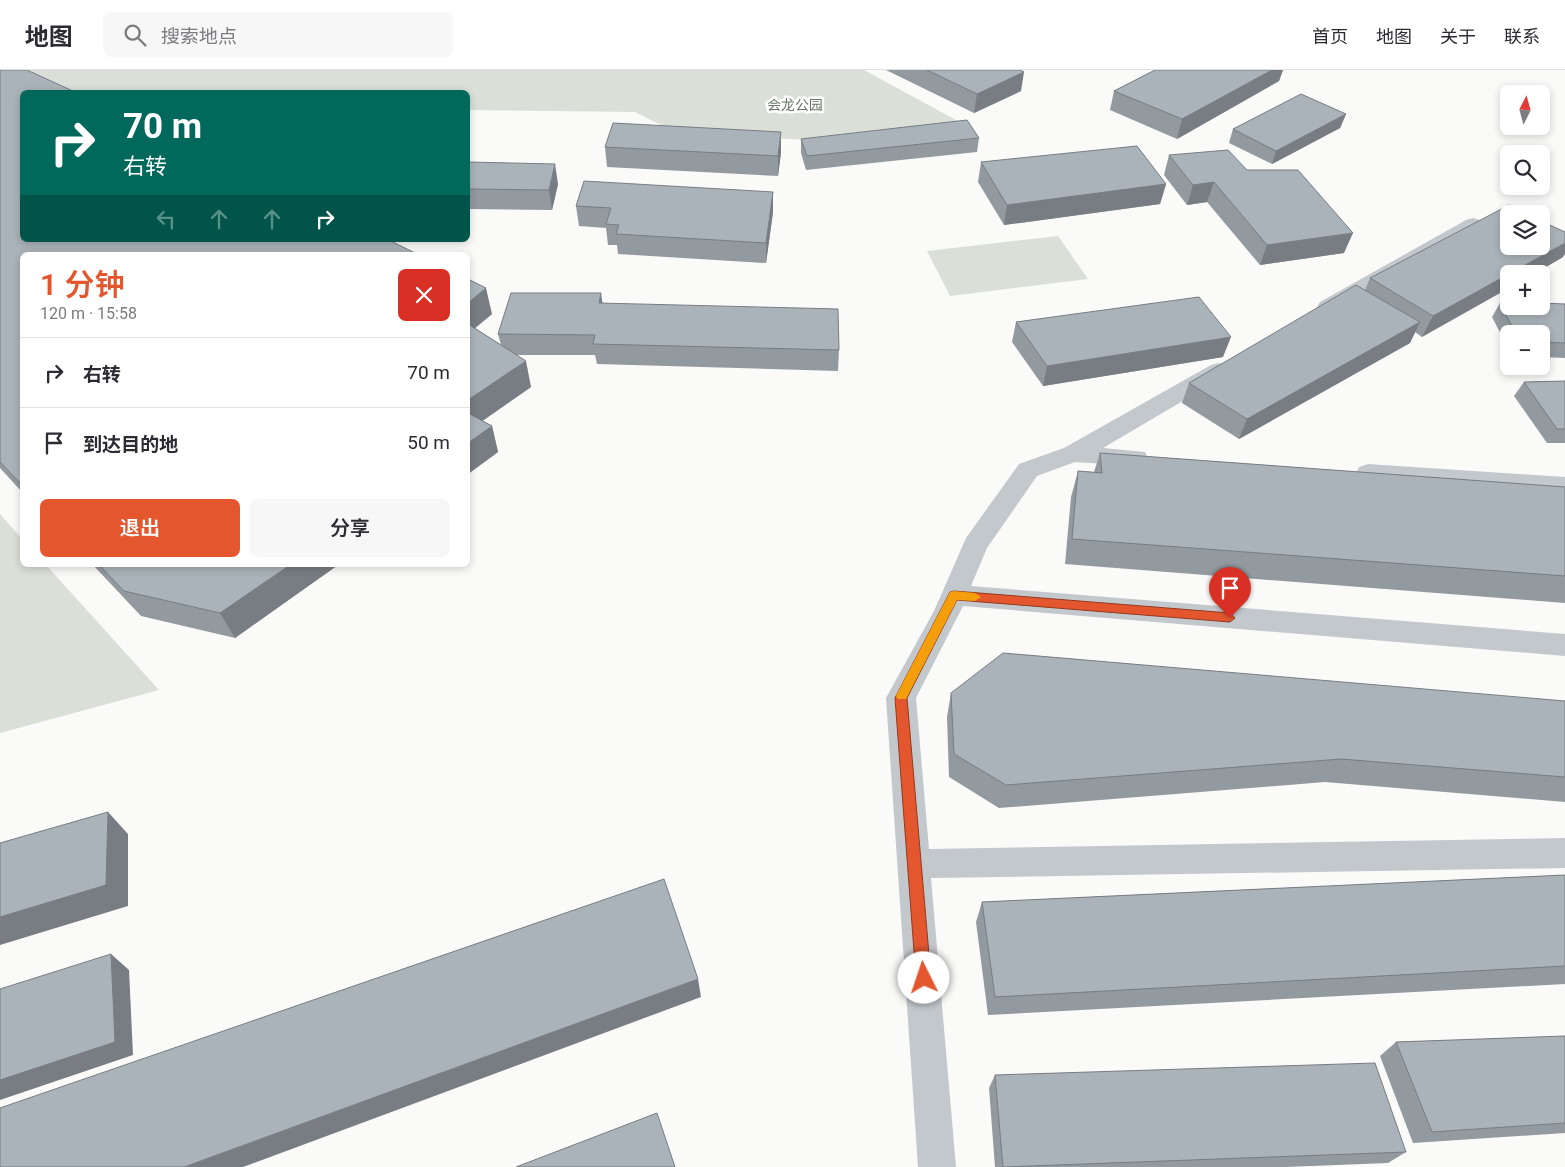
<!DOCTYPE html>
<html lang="zh">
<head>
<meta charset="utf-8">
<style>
  :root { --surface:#fff; --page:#f7f7f7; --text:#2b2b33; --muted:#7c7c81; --line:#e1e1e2; --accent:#e4572e }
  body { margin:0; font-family:Roboto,"Noto Sans SC",sans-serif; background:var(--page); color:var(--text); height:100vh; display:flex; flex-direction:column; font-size:19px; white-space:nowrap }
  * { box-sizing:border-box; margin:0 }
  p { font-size:16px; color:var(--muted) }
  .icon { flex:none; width:28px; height:28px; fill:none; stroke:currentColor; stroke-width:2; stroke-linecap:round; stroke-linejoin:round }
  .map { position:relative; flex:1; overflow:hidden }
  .panel { position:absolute; left:20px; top:182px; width:450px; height:315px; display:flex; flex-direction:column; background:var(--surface); border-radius:8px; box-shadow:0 2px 8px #0003 }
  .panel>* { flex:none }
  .top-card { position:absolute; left:20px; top:20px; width:450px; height:152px; border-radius:8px; box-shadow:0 2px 8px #0003; background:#00695c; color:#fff; overflow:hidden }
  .needle { width:32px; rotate:6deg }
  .tools { position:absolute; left:1500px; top:15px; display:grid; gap:10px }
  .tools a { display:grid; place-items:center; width:50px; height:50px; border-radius:8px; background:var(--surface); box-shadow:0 2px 8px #0003; font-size:25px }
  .pin { position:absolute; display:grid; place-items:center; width:42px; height:42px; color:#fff; margin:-51px -21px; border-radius:50% 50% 50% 0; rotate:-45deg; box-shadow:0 0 5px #0007 }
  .pin .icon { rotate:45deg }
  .me { position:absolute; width:55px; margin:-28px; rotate:356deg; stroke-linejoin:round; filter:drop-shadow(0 0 4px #0008) }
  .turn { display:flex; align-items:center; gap:18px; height:105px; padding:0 20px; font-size:22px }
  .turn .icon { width:65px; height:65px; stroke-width:2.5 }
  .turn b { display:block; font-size:35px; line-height:42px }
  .lanes { display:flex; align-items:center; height:48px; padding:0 20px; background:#0003; justify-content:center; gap:25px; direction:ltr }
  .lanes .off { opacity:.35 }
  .round { display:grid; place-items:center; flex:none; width:52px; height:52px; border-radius:8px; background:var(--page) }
  .head { display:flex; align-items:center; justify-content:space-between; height:85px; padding:0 20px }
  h1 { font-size:30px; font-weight:600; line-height:38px; color:var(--accent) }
  .cta { display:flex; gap:10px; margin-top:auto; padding:10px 20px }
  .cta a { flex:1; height:58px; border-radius:8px; background:var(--accent); color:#fff; font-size:20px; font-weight:600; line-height:58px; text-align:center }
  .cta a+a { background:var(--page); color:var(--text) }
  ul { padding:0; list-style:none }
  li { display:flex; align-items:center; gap:15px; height:70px; padding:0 20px; border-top:1px solid var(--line) }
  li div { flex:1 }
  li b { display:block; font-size:19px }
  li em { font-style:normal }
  header { display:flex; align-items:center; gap:30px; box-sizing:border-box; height:70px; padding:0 25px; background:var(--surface); border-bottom:1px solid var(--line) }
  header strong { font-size:24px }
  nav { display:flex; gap:28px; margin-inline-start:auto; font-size:18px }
  .search { width:350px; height:45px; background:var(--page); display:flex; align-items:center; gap:12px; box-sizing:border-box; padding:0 18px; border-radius:8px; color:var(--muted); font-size:19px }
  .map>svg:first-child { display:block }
  .green { fill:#dadfd7 }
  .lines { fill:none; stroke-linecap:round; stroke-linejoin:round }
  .minor { fill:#c3c8cc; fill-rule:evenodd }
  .wall { fill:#929a9f }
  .shaded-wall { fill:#777d82 }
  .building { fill:#aab3b9; stroke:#777d82 }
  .route { fill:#e4572e; stroke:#94391e }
  .slow { fill:#f59e0b }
  .labels { text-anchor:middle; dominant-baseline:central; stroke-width:5; stroke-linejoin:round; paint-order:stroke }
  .far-park-label { font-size:14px; fill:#687a64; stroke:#fff }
</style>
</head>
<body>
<header>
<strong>地图</strong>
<div class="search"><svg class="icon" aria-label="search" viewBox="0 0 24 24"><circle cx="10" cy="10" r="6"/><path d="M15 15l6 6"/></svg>搜索地点</div>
<nav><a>首页</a><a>地图</a><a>关于</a><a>联系</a></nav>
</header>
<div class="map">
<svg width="1565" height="1097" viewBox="0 0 1565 1097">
  <rect width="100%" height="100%" fill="#fafaf8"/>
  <g class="green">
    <polygon points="18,0 864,0 965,55 817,70 681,65 635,42 468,40 468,22 66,22"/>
    <polygon points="1058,166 1088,209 950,226 927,181"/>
    <polygon points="0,444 22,469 22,495 46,495 159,620 0,663"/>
  </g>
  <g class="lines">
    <g class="minor">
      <polygon points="1473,148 1480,150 1483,154 1480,158 1336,242 1328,243 1320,242 1317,237 1320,232 1466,150"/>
      <polygon points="1219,293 1227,295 1230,300 1227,305 1103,378 1145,382 1148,388 1145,394 1136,396 1075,392 1037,406 987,478 971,516 1565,564 1565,586 963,536 916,628 929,779 1565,768 1565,798 931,808 956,1097 918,1097 886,628 934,541 966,468 1019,394 1064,378 1211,295"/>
      <polygon points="1368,394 1565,407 1565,425 1368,412 1359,409 1356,403 1359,397"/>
    </g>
  </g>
  <g class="wall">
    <polygon points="0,0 22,185 22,422 0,398"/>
    <polygon points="886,0 1020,0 1021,21 974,43"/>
    <polygon points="1155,0 1283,0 1279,11 1177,69 1110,40 1114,21"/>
    <polygon points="1346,44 1340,58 1272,94 1229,73 1233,59"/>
    <polygon points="781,62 781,82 778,106 607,97 605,77"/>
    <polygon points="979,68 977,82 806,100 801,83 801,69"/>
    <polygon points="1169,85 1247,100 1344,183 1260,195 1207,132 1187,135 1164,105"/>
    <polygon points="468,92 558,114 552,140 468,139"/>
    <polygon points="981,92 1166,114 1160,134 1004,155 978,112"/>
    <polygon points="773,122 773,142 766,193 618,184 617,175 608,175 606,158 579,156 576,136"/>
    <polygon points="1563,187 1534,204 1509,204 1422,267 1415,262 1410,273 1239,369 1182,333 1189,313 1365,220 1370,208"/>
    <polygon points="468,209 492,244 475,258 501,275 498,264 603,233 839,280 838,301 597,294 595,285 517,285 531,317 482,351 492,356 498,382 468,404"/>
    <polygon points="1500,233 1565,234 1565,288 1541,287 1541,264 1509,264 1509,280 1492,247"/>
    <polygon points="1016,252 1223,287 1043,316 1012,272"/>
    <polygon points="1565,311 1565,373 1547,373 1514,326 1524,312"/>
    <polygon points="1100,383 1565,417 1565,533 1065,494 1071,427 1078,401 1094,402"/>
    <polygon points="93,495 338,495 235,568 141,546"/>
    <polygon points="951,623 1565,631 1565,732 1325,712 999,738 949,707 947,647"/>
    <polygon points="1565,805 1565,914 988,945 976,852 982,832"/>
    <polygon points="1565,966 1565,1063 1413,1073 1380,986 1396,972"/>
    <polygon points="995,1005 1406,1082 1388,1093 1286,1097 995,1097 989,1018"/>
  </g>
  <g class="shaded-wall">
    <polygon points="1272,0 1283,0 1279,11 1177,69 1182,49"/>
    <polygon points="1024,2 1021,21 974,43 977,24"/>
    <polygon points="1346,44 1340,58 1272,94 1276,81"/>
    <polygon points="781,62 781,82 778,106 778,86"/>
    <polygon points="555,94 558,114 552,140 549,120"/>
    <polygon points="1214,112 1207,132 1187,135 1193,115"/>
    <polygon points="1166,114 1160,134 1004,155 1007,135"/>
    <polygon points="773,122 773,142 766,193 766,173"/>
    <polygon points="1353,163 1344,183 1260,195 1267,175"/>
    <polygon points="1565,173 1565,184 1563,187 1534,204 1509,204"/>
    <polygon points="1509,204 1509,218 1422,267 1433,246"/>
    <polygon points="486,218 492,244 468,264 468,233"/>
    <polygon points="601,223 604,244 599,233"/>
    <polygon points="1420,252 1410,273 1239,369 1247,349"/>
    <polygon points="1231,267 1223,287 1043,316 1047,296"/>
    <polygon points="526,291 531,317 468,361 468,330"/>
    <polygon points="492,356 498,382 468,404 468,373"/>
    <polygon points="290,495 338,495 235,568 220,543"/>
    <polygon points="108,742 128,764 128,836 0,875 0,847"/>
    <polygon points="111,884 129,900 133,985 0,1030 0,1010"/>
    <polygon points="698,909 701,927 243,1097 184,1097"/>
  </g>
  <g class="building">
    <polygon points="0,0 27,0 75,22 22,22 22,170 389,170 419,185 22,185 22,415 0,392"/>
    <polygon points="927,0 1020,0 1024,2 977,24"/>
    <polygon points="1155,0 1272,0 1182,49 1114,21"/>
    <polygon points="1301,24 1346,44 1276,81 1233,59"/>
    <polygon points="967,50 979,68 807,86 801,69"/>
    <polygon points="613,53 781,62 778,86 605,77"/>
    <polygon points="1137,76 1166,114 1007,135 981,92"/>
    <polygon points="1228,80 1247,100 1298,100 1353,163 1267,175 1214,112 1193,115 1169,85"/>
    <polygon points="468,92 555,94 549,120 468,119"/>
    <polygon points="584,111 773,122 766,173 616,164 619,155 606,154 611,138 576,136"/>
    <polygon points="1509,135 1527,144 1509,144 1509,176 1541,176 1541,151 1565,162 1565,173 1433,246 1370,208"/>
    <polygon points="468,209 486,218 468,233"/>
    <polygon points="1356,215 1420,252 1247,349 1189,313"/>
    <polygon points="511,223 601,223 599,233 838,239 839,280 593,274 595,265 498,264"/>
    <polygon points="1199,227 1231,267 1047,296 1016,252"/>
    <polygon points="1500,233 1509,233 1509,236 1541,236 1541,233 1565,234 1565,273 1541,272 1541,264 1516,264"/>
    <polygon points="468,254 526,291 468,330"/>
    <polygon points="1565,311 1565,359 1557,359 1524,312"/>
    <polygon points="468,343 492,356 468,373"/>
    <polygon points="1100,383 1565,417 1565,506 1072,469 1078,401 1102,403"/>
    <polygon points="99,495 290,495 220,543 124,521"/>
    <polygon points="1003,583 1565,631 1565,707 1341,689 1006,715 954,684 951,623"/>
    <polygon points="108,742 106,815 0,847 0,773"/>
    <polygon points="1565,805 1565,896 995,927 982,832"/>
    <polygon points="664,809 698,909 184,1097 0,1097 0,1038"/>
    <polygon points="111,884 115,972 0,1010 0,919"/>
    <polygon points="1565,966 1565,1053 1432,1062 1396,972"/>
    <polygon points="1375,993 1406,1082 1003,1097 995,1005"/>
    <polygon points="657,1043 675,1097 516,1097"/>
  </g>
  <polygon class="route" points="954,521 1230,543 1235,548 1230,552 957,530 907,628 931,908 929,912 924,914 918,912 916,908 895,628 950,522"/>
  <polygon class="slow" points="954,521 975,523 981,527 975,531 957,530 906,629 898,629 896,626 898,622 950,522"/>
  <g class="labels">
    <g class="far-park-label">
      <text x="795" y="35">会龙公园</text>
    </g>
  </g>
</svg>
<div class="tools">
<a><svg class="needle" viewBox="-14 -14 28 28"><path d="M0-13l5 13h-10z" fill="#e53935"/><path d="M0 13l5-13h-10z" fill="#7c7c81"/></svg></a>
<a><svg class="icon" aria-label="search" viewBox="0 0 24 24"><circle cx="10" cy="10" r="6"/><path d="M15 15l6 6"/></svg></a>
<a><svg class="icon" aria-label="layers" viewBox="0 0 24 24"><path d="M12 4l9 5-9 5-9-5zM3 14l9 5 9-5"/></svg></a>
<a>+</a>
<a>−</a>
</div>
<div class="pin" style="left:1230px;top:548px;background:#d93025"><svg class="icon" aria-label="arrive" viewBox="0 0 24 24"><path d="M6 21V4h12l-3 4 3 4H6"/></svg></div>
<svg class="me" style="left:924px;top:908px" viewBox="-20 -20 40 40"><circle r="19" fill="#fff"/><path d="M0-13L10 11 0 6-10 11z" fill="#e4572e"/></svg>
<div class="top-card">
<div class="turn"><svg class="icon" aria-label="right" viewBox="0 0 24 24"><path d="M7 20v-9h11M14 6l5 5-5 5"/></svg><div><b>70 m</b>右转</div></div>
<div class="lanes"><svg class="icon off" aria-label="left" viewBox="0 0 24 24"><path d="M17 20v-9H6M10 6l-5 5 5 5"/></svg><svg class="icon off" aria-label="ahead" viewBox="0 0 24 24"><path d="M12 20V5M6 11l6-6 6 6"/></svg><svg class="icon off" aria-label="ahead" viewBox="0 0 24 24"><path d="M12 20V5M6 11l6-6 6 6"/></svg><svg class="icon" aria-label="right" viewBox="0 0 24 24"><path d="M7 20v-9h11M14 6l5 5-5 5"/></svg></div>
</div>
<section class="panel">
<div class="head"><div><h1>1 分钟</h1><p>120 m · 15:58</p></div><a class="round" style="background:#d93025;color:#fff"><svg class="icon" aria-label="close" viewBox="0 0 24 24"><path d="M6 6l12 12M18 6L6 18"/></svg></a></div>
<ul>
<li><svg class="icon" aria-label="right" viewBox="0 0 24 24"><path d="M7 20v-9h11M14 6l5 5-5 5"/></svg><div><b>右转</b></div><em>70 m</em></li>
<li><svg class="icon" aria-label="arrive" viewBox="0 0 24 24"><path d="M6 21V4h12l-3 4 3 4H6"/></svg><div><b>到达目的地</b></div><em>50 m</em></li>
</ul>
<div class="cta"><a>退出</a><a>分享</a></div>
</section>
</div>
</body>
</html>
